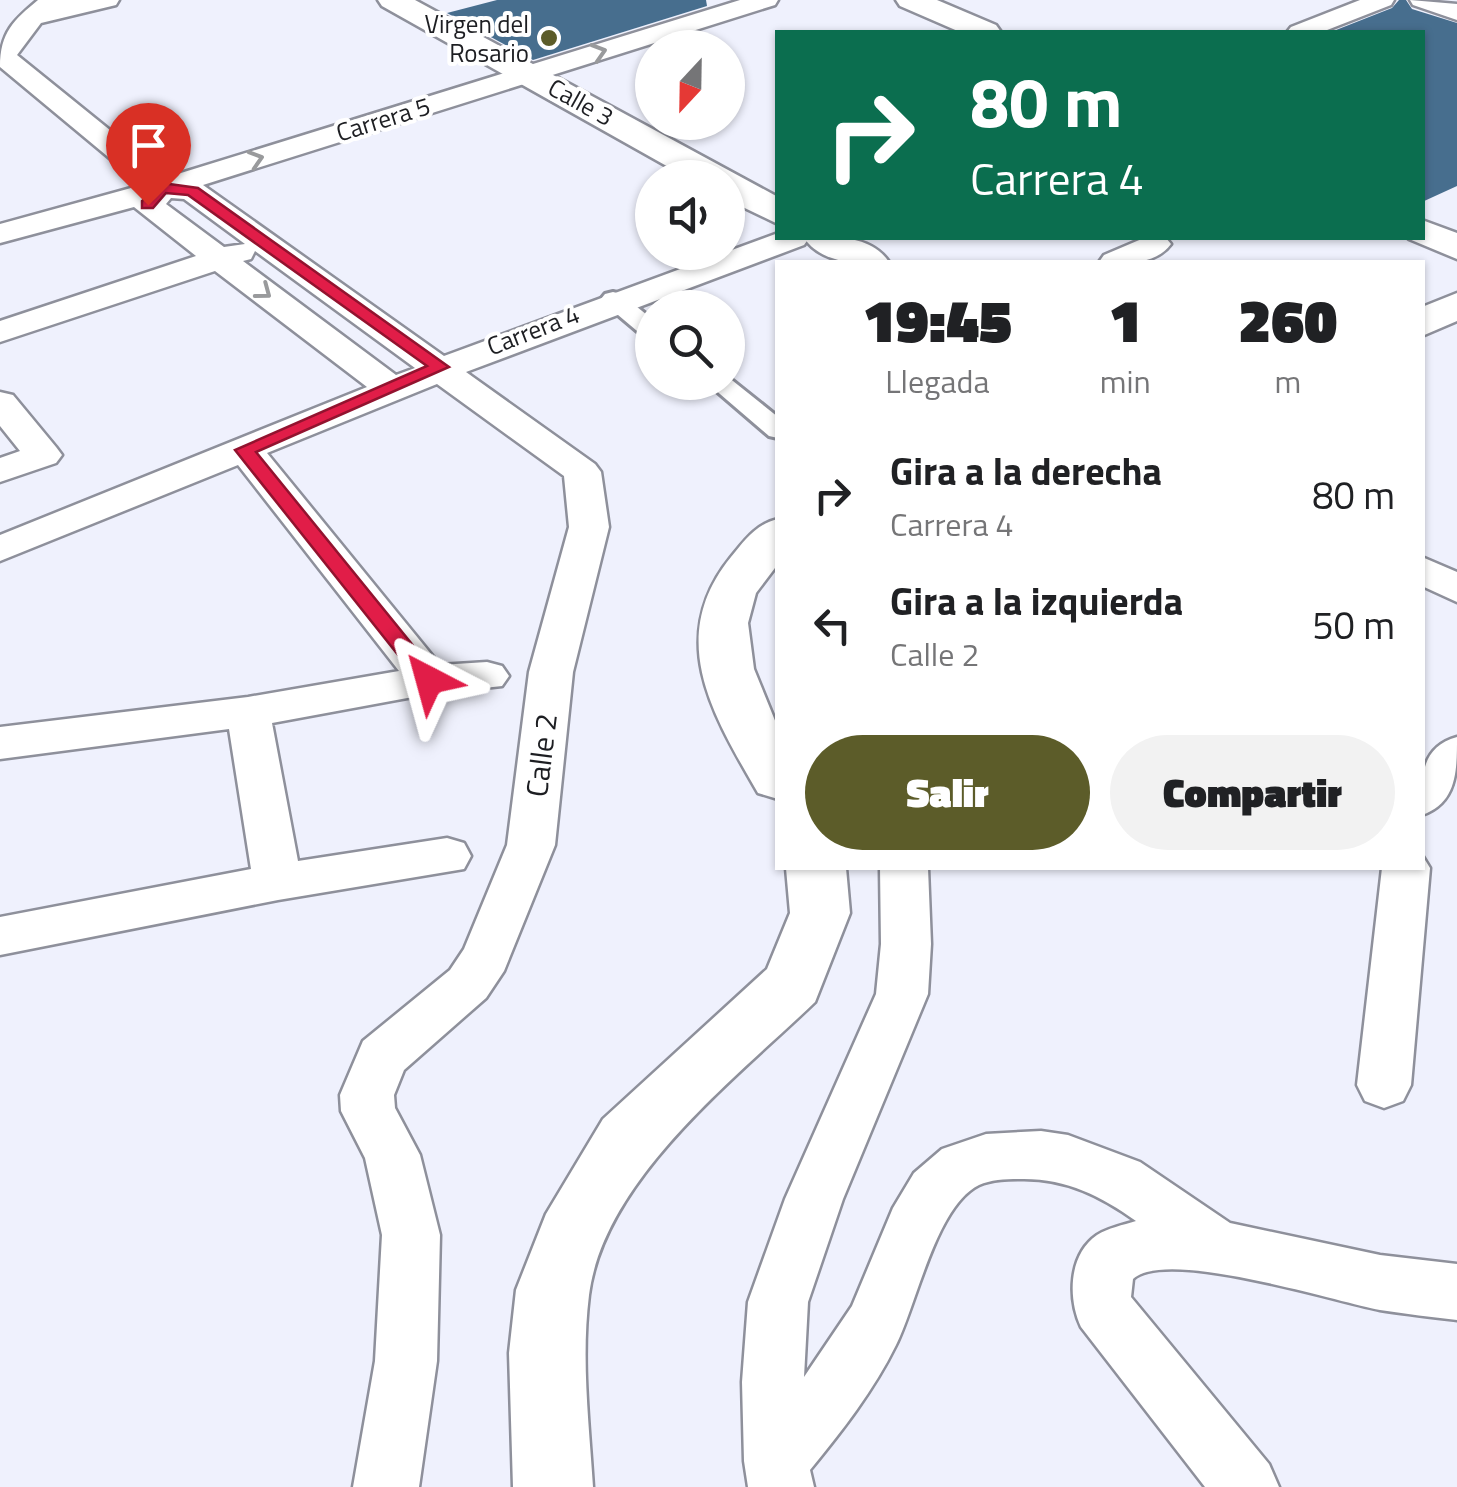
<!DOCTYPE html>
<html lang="es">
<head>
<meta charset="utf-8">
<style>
  :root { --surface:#fff; --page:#f2f2f2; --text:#202124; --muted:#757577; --accent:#5c5c29 }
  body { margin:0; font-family:"Titillium Web",sans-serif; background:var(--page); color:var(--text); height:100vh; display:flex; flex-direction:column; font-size:38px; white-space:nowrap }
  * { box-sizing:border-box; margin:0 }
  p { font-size:32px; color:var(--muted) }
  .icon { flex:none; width:55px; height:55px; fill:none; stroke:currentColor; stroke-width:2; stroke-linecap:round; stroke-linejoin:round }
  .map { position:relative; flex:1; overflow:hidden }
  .details { position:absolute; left:775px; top:260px; width:650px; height:610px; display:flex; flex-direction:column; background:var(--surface); border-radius:0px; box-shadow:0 2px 8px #0004 }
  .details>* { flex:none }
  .guide { position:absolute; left:775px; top:30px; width:650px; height:210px; border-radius:0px; box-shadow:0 2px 8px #0004; background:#0b6e4f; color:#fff; overflow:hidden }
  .needle { width:65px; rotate:202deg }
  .fabs { position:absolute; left:635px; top:30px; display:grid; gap:20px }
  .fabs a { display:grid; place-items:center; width:110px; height:110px; border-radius:50%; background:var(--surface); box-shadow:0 2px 8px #0004; font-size:50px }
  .pin { position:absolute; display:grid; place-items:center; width:85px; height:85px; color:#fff; margin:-102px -42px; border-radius:50% 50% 50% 0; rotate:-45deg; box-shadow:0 0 10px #0007 }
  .pin .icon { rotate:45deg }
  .me { position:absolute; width:110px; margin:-55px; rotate:321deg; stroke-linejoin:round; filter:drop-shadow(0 0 8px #0008) }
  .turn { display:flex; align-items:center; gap:35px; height:210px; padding:0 30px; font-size:45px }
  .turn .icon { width:130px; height:130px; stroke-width:2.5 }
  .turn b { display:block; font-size:70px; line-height:85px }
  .eta { display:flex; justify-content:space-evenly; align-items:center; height:170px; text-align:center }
  .eta b { font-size:60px; font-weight:800; line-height:70px }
  .primary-button { display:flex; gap:20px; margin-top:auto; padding:20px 30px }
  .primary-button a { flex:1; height:115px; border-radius:60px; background:var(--accent); color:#fff; font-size:40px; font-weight:800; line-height:115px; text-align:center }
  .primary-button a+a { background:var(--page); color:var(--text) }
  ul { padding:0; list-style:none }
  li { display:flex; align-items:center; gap:30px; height:130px; padding:0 30px }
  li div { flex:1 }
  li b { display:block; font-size:38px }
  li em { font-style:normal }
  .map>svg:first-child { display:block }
  .building { fill:#476e8e }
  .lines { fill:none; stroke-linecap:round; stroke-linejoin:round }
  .pedestrian-casing { stroke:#8e909b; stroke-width:6 }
  .minor-casing { stroke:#8e909b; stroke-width:5 }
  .secondary-casing { stroke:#8e909b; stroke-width:5 }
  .pedestrian { fill:#fff; fill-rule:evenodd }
  .minor { fill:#fff; fill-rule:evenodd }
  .secondary { fill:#fff; fill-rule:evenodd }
  .oneway { stroke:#999a9c }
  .route { fill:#e11d48; stroke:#92132f; stroke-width:2.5 }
  .poi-dot { fill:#5c5c29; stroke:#fff; stroke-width:4 }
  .labels { text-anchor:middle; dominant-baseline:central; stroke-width:8; stroke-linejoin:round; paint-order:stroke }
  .far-poi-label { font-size:25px; fill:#1d1e22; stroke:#fff; text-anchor:end }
  .far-street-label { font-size:25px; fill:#1d1e22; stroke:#fff }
  .street-label { font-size:30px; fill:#1d1e22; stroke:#fff }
</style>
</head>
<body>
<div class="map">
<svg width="1457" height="1487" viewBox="0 0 1457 1487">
  <rect width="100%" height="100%" fill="#eff1fd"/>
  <g class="building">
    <polygon points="497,0 706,0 707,6 533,60 447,13"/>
    <polygon points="1399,0 1406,0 1412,9 1457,23 1457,186 1422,202 1422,32 1331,32 1392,8"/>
  </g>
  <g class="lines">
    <defs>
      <g id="pedestrian">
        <polygon points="613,292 621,294 652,319 652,338 643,336 605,304 601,299 605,294"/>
        <polygon points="728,377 778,417 778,438 769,436 706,382 728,382"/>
      </g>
      <g id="minor">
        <path d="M38,0H119L116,5L41,23L17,55L168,177L740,0H778L775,5L203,185L444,356L778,233V238H809L804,245L466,372L595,464L601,472L609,527L573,672L555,845L504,971L486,998L404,1070L394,1095L395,1108L420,1155L440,1235L437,1361L419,1487H353L375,1361L382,1235L365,1158L341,1111L340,1095L363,1041L450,970L464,949L507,845L529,672L569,527L564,476L437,384L267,453L440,665L487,662L502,666L509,676L502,686L429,694L272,723L298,861L447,838L464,843L471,856L464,869L278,900L0,955V917L251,869L229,729L0,759V727L248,697L399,671L238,465L0,561V535L367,387L215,271L0,342V321L196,256L134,207L0,243V224L142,185L0,67C0,32 14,20 38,0ZM171,198L184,199L245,244L224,247L166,204ZM255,251L415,368L396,375L243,261L251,259Z"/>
        <polygon points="1360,0 1394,0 1391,5 1322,32 1287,32 1291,27"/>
        <polygon points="1410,0 1457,4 1457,20 1413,5"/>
        <path d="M1144,238H1166L1171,244C1155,266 1123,263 1099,262L1104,255Z"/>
        <polygon points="0,392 13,395 56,447 62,455 56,463 0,482 0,458 20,451 0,426"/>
        <polygon points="1422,557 1457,572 1457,602 1422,586"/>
        <path d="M1457,737C1457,771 1457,803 1422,815C1422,781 1418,748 1457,737Z"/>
        <polygon points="1422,855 1430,868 1411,1085 1403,1101 1384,1108 1365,1101 1357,1085 1382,868 1422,868"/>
        <path d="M880,868H928L931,944L928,994L843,1199L808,1302L804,1377L852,1306L893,1208L914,1173L942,1149L986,1134L1041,1131L1068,1135L1140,1162L1230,1223L1380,1255L1457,1264V1320C1432,1317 1406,1314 1380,1310C1334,1301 1166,1248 1133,1279L1131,1297L1269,1464L1279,1487H1205L1081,1327C1068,1299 1068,1255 1097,1235C1108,1228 1123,1225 1136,1221C1101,1196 1067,1179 1024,1179C1010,1179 992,1179 979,1185C936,1206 917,1303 896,1345C874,1390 842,1431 810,1470L814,1487H748L744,1461L742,1382L748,1302L785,1199L876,994L881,944Z"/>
      </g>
      <g id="secondary">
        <polygon points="378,0 415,0 778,197 778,224 728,200 728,178 688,178 382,6"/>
        <polygon points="896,0 937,0 996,25 1001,32 960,32 900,6"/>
        <polygon points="1422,220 1457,233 1457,259 1409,239 1422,238"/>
        <path d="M804,238C833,236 871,235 889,262C860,264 823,265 804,238Z"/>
        <polygon points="1457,293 1457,321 1422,336 1422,307"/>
        <path d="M778,519V564L756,593L748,623L754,669L778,728V799L758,793C713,715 665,638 731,557C745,540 756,524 778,519Z"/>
        <path d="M786,868H846L850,913L815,1002C736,1078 604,1179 589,1295C581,1359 589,1423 593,1487H513L509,1353L516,1290L546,1214L603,1119L767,969L790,913Z"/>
      </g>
    </defs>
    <use href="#pedestrian" class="pedestrian-casing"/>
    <use href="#minor" class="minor-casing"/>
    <use href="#secondary" class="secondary-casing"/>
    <use href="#pedestrian" class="pedestrian"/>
    <use href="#minor" class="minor"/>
    <use href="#secondary" class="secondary"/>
  </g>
  <defs><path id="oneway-chevron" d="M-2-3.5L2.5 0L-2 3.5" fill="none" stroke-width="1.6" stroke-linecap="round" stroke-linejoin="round" transform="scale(2.5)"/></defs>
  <g class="oneway">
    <use href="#oneway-chevron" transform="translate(599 52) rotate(-17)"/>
    <use href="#oneway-chevron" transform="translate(256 159) rotate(-17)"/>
    <use href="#oneway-chevron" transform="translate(264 292) rotate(37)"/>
  </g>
  <polygon class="route" points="162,183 198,188 449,367 256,452 437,675 440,680 437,685 422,685 235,450 427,366 188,195 166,193 153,208 142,208 142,201"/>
  <circle class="poi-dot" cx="549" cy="38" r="10"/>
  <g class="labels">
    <g class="far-poi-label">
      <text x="529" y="24">Virgen del<tspan x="529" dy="29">Rosario</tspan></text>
    </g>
    <g class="far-street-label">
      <text transform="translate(581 102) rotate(29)">Calle 3</text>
      <text transform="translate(383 119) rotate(-17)">Carrera 5</text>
      <text transform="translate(533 330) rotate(-21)">Carrera 4</text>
    </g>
    <g class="street-label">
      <text transform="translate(541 755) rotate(-83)">Calle 2</text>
    </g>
  </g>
</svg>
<div class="fabs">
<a><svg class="needle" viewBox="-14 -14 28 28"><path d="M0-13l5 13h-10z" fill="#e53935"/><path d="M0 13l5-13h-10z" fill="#757577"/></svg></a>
<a><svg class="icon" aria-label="sound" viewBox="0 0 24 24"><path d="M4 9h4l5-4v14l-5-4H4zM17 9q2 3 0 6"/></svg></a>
<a><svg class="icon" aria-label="search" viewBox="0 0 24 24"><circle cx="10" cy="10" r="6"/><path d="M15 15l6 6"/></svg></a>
</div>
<div class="pin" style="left:148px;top:205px;background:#d93025"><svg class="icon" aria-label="arrive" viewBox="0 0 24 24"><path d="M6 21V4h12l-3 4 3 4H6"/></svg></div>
<svg class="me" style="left:429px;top:680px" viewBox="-20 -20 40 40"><path d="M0-17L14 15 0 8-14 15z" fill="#e11d48" stroke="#fff" stroke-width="4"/></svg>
<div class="guide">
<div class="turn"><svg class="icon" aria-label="right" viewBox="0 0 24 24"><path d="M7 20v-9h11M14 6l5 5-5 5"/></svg><div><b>80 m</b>Carrera 4</div></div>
</div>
<section class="details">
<div class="eta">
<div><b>19:45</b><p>Llegada</p></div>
<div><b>1</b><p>min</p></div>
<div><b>260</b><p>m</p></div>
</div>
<ul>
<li><svg class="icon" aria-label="right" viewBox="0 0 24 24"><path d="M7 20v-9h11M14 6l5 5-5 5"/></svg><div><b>Gira a la derecha</b><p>Carrera 4</p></div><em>80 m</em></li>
<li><svg class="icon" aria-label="left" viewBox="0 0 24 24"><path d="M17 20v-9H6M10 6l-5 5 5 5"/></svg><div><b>Gira a la izquierda</b><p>Calle 2</p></div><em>50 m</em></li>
</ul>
<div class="primary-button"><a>Salir</a><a>Compartir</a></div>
</section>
</div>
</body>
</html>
